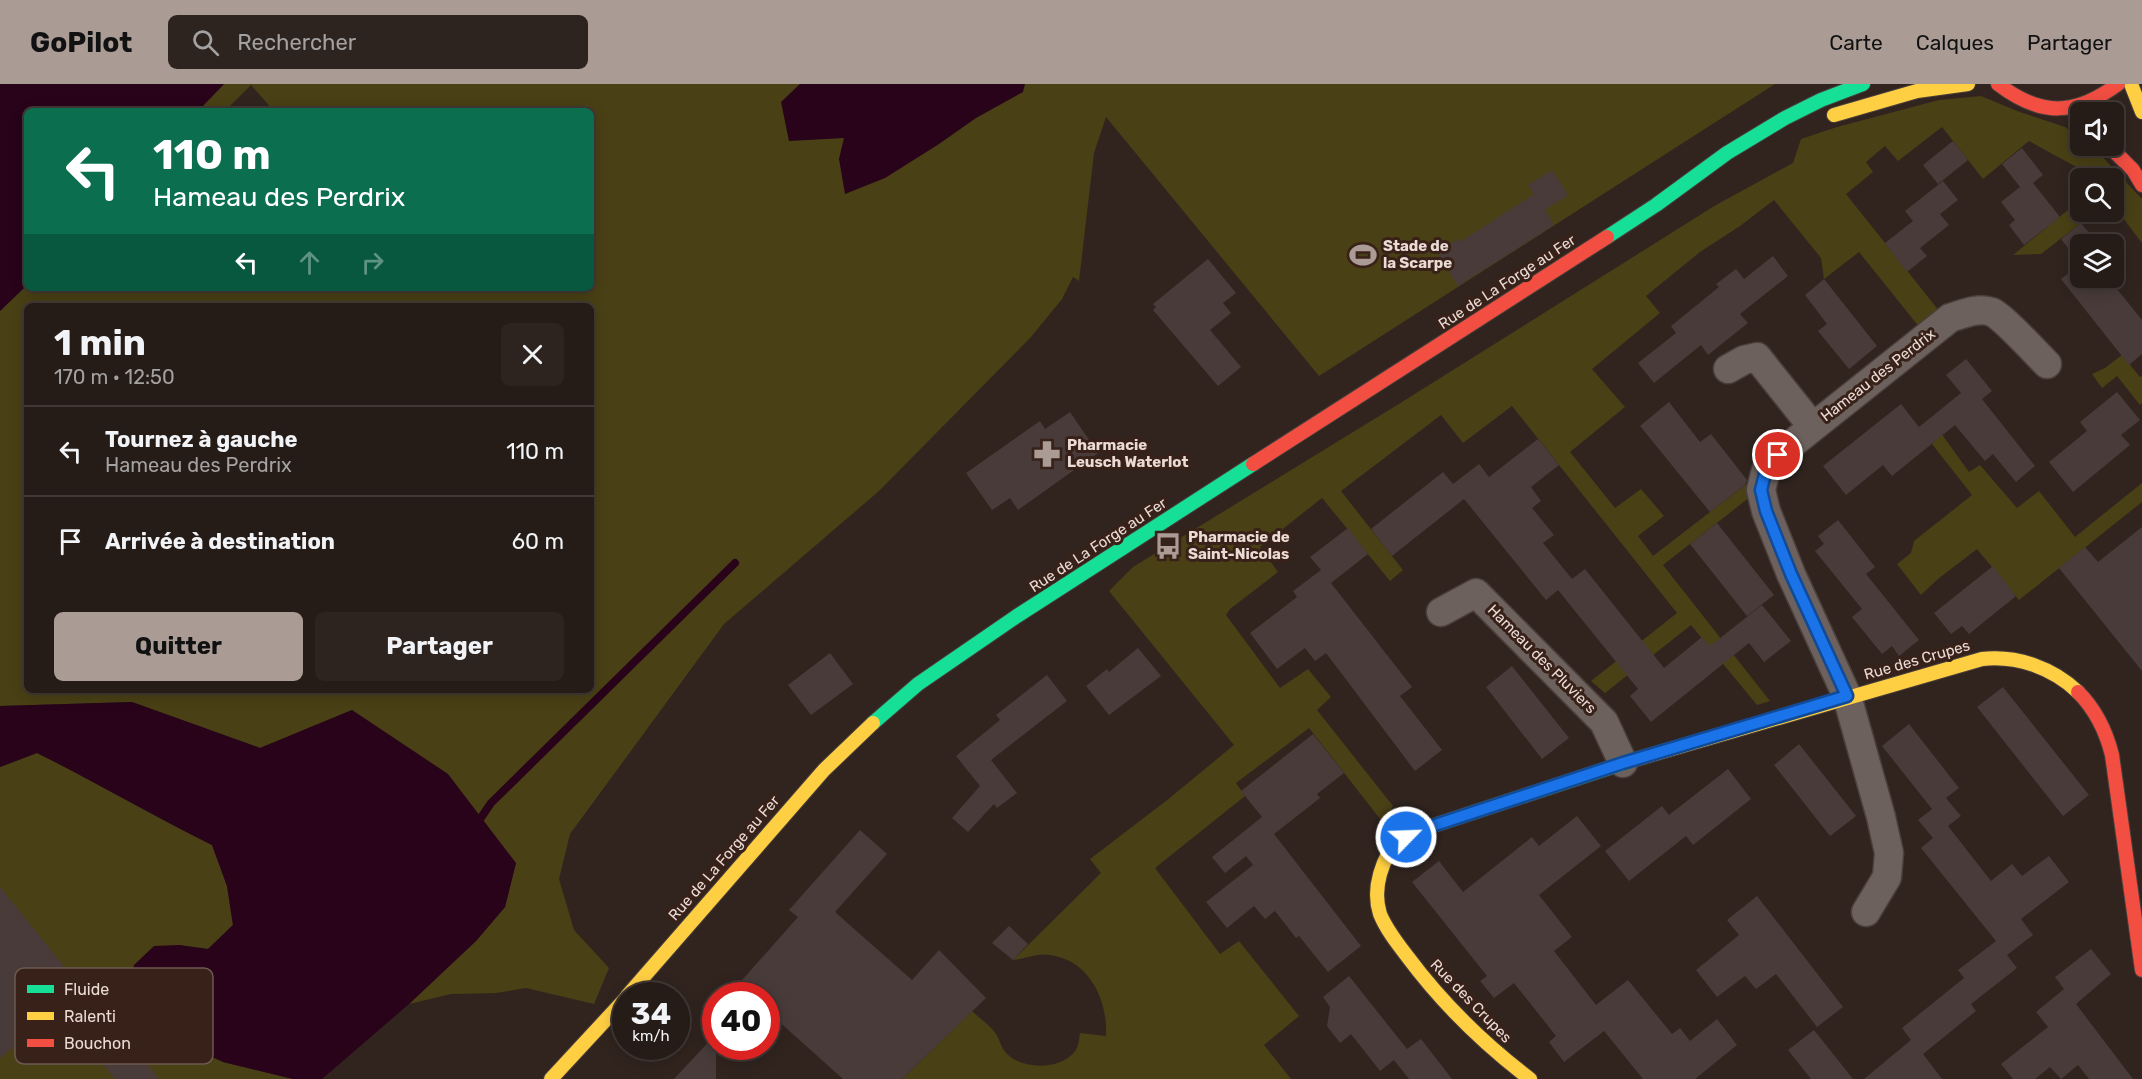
<!DOCTYPE html>
<html lang="fr">
<head>
<meta charset="utf-8">
<style>
  :root { --surface:#251b17; --page:#2d2420; --text:#f1f3f6; --muted:#a3a1a1; --line:#423936; --accent:#aa9b95 }
  body { margin:0; font-family:Rubik,sans-serif; background:var(--page); color:var(--text); height:100vh; display:flex; flex-direction:column; font-size:22px; white-space:nowrap }
  * { box-sizing:border-box; margin:0 }
  p { font-size:20px; color:var(--muted) }
  .icon { flex:none; width:33px; height:33px; fill:none; stroke:currentColor; stroke-width:2; stroke-linecap:round; stroke-linejoin:round }
  .map { position:relative; flex:1; overflow:hidden }
  .panel { position:absolute; left:24px; top:219px; width:570px; height:390px; display:flex; flex-direction:column; background:var(--surface); border-radius:9px; box-shadow:0 3px 15px #0003,0 0 0 2px var(--line) }
  .panel>* { flex:none }
  .hud { position:absolute; left:24px; top:24px; width:570px; height:183px; border-radius:9px; box-shadow:0 3px 15px #0003,0 0 0 2px var(--line); background:#0b6e4f; color:#fff; overflow:hidden }
  .tools { position:absolute; left:2070px; top:18px; display:grid; gap:12px }
  .tools a { display:grid; place-items:center; width:54px; height:54px; border-radius:9px; background:var(--surface); box-shadow:0 3px 15px #0003,0 0 0 2px var(--line); font-size:30px }
  .speed { position:absolute; left:612px; top:898px; display:flex; gap:12px; font-size:30px; font-weight:700; text-align:center }
  .speed>* { display:grid; place-content:center; width:78px; height:78px; border-radius:50%; background:var(--surface); box-shadow:0 3px 15px #0003,0 0 0 2px var(--line); line-height:1 }
  .speed small { font-size:15px; font-weight:400 }
  .speed .limit { border:9px solid #d22; background:#fff; color:#111 }
  .pin { position:absolute; display:grid; place-items:center; width:51px; height:51px; color:#fff; margin:-26px; border:3px solid #fff; border-radius:50%; box-shadow:0 2px 6px #0007 }
  .me { position:absolute; width:66px; margin:-33px; rotate:66deg; stroke-linejoin:round; filter:drop-shadow(0 0 4px #0008) }
  .turn { display:flex; align-items:center; gap:21px; height:126px; padding:0 30px; font-size:27px }
  .turn .icon { width:78px; height:78px; stroke-width:2.5 }
  .turn b { display:block; font-size:42px; line-height:51px }
  .lanes { display:flex; align-items:center; height:57px; padding:0 30px; background:#0003; justify-content:center; gap:30px; direction:ltr }
  .lanes .off { opacity:.35 }
  .round { display:grid; place-items:center; flex:none; width:63px; height:63px; border-radius:9px; background:var(--page) }
  .headline { display:flex; align-items:center; justify-content:space-between; height:102px; padding:0 30px }
  h1 { font-size:36px; font-weight:700; line-height:45px }
  .button { display:flex; gap:12px; margin-top:auto; padding:12px 30px }
  .button a { flex:1; height:69px; border-radius:9px; background:var(--accent); color:#111; font-size:24px; font-weight:700; line-height:69px; text-align:center }
  .button a+a { background:var(--page); color:var(--text) }
  ul { padding:0; list-style:none }
  li { display:flex; align-items:center; gap:18px; height:90px; padding:0 30px; border-top:2px solid var(--line) }
  li div { flex:1 }
  li b { display:block; font-size:22px }
  li em { font-style:normal }
  header { display:flex; align-items:center; gap:36px; box-sizing:border-box; height:84px; padding:0 30px; background:var(--accent); color:#111 }
  header strong { font-size:28px }
  nav { display:flex; gap:33px; margin-inline-start:auto; font-size:21px }
  .search { width:420px; height:54px; background:var(--page); display:flex; align-items:center; gap:15px; box-sizing:border-box; padding:0 21px; border-radius:9px; color:var(--muted); font-size:22px }
  .map>svg:first-child { display:block }
  .green { fill:#494015; fill-rule:evenodd }
  .water { fill:#28031a }
  .lines { fill:none; stroke-linecap:round; stroke-linejoin:round }
  .stream { stroke:#28031a; stroke-width:8 }
  .building { fill:#483b3a }
  .street-casing { stroke:#4a3f3b; stroke-width:31 }
  .fast-casing { stroke:#4a3f3b; stroke-width:16 }
  .slow-casing { stroke:#4a3f3b; stroke-width:16 }
  .jam-casing { stroke:#4a3f3b; stroke-width:16 }
  .street { stroke:#6c615d; stroke-width:28 }
  .fast { stroke:#16e098; stroke-width:14 }
  .slow { stroke:#ffcf43; stroke-width:14 }
  .jam { stroke:#f24e42; stroke-width:14 }
  .route-casing { stroke:#114b97; stroke-width:15 }
  .route { stroke:#1a73e8; stroke-width:10 }
  .labels { text-anchor:middle; dominant-baseline:central; stroke-width:6; stroke-linejoin:round; paint-order:stroke }
  .poi-label { font-size:15px; font-weight:bold; fill:#ebdbd5; stroke:#382118; text-anchor:start }
  .street-label { font-size:15px; fill:#ebdbd5; stroke:#382118 }
  .key { fill:#382118; stroke:#6e5951; stroke-width:1.5 }
  .key-label { font-size:16px; fill:#ebdbd5 }
</style>
</head>
<body>
<header>
<strong>GoPilot</strong>
<div class="search"><svg class="icon" aria-label="search" viewBox="0 0 24 24"><circle cx="10" cy="10" r="6"/><path d="M15 15l6 6"/></svg>Rechercher</div>
<nav><a>Carte</a><a>Calques</a><a>Partager</a></nav>
</header>
<div class="map">
<svg width="2142" height="995" viewBox="0 0 2142 995">
  <rect width="100%" height="100%" fill="#31241f"/>
  <g class="green">
    <path d="M224,0H1775L1319,292L1106,33L1094,69L1079,197L1073,193L1062,215L1031,253L879,407L724,540L570,750L559,795L574,846L609,884L594,920L526,904L496,909L451,910L409,920L476,857L505,823L516,779L352,626L260,664L132,618L0,622V227L27,201V204H591V27H274L251,1L225,27H198ZM27,222H591V606H27Z"/>
    <path d="M1981,12L2017,27L2065,43L2080,54V62H2090L2095,65L2142,115V159L2114,122V94H2088L2080,85L2029,57L1983,95L1942,43L1898,77L1885,62L1866,78L1873,88L1846,110L1940,228L1920,244L1859,168L1824,195L1821,174L1774,116L1740,142L1700,168L1646,212L1660,229L1592,285L1625,323L1570,368L1615,424L1641,405L1664,432L1638,452L1653,472L1749,398L1750,413L1663,481L1770,617L1757,621L1691,541L1605,609L1591,597L1677,529L1512,322L1463,359L1441,331L1341,407L1403,486L1390,497L1322,414L1260,463L1278,488L1230,525L1226,531L1280,604L1308,585L1331,613L1317,626L1393,722L1384,740L1309,644L1236,699L1245,712L1155,784L1220,870L1239,857L1299,932L1264,961L1291,995H902L972,927C979,934 990,941 996,950C1000,956 1001,964 1007,970C1024,986 1061,986 1075,967C1079,962 1079,955 1080,949L1106,952C1108,916 1089,876 1050,871C1039,869 1024,875 1013,876L1101,789L1090,775L1166,717L1234,661L1109,507L1133,483L1402,318L1716,121L1793,79L1801,55L1837,43L1939,16Z"/>
    <polygon points="2080,116 2080,128 2095,128 2041,170 2013,171"/>
    <polygon points="2122,271 2140,293 2142,292 2142,319 2140,321 2117,292 2102,304 2092,290 2105,284"/>
    <polygon points="1941,349 1969,388 1980,381 2017,424 2039,407 2075,453 2142,399 2142,418 2019,516 1977,465 1938,495 1921,511 1897,480 1911,469 1914,457 1972,411 1932,360"/>
    <path d="M37,669C96,698 152,732 212,761L227,802L233,841L208,865L179,861L223,978L293,995H0V683Z"/>
  </g>
  <g class="water">
    <polygon points="0,0 224,0 198,27 27,27 27,201 0,227"/>
    <polygon points="800,0 1025,0 1023,8 976,34 939,60 885,94 845,110 839,75 844,54 789,57 781,18"/>
    <path d="M132,618L260,664L352,626L448,690L516,779L505,823L476,857L409,920L322,995H293L223,978L192,964L130,899L134,881L154,862L179,861L208,865L233,841L227,802L212,761C153,732 96,698 37,669L0,683V622Z"/>
  </g>
  <g class="lines">
    <polyline class="stream" points="476,741 491,719 735,479"/>
  </g>
  <g class="building">
    <polygon points="1953,57 1968,76 1938,100 1923,81"/>
    <polygon points="2022,64 2043,91 2033,99 2060,133 2024,161 2009,141 2015,136 2001,118 2020,103 2002,80"/>
    <polygon points="1552,86 1568,111 1545,126 1554,141 1458,202 1437,168 1458,155 1460,158 1534,110 1528,101"/>
    <polygon points="1943,97 1958,116 1940,130 1949,141 1920,164 1927,172 1907,188 1885,159 1913,137 1905,127"/>
    <polygon points="2081,139 2098,160 2080,160 2080,179 2061,155"/>
    <polygon points="1773,172 1788,192 1740,230 1748,239 1708,271 1701,261 1654,299 1638,279 1676,249 1671,242 1719,203 1716,200 1736,185 1744,195"/>
    <polygon points="1208,175 1236,209 1223,219 1231,229 1210,246 1241,283 1218,302 1153,226 1156,223 1153,220"/>
    <polygon points="2080,180 2080,194 2108,194 2142,236 2142,270 2129,281 2061,195"/>
    <polygon points="1824,195 1877,262 1849,285 1818,247 1827,240 1805,211"/>
    <polygon points="1966,275 1992,307 1982,315 2035,382 2016,398 1993,370 1985,377 1955,341 1892,392 1883,381 1846,411 1823,382 1901,320 1919,343 1961,309 1946,291"/>
    <polygon points="2117,308 2140,336 2121,351 2130,361 2073,408 2049,378 2087,347 2080,338"/>
    <polygon points="1669,318 1700,358 1711,350 1747,396 1745,401 1710,428 1640,342"/>
    <polygon points="1070,328 1098,369 1018,426 1010,414 992,426 966,389 1040,337 1045,345"/>
    <polygon points="1538,355 1559,381 1531,403 1541,417 1532,424 1554,451 1543,459 1572,495 1585,485 1664,584 1702,553 1710,562 1762,521 1791,557 1764,578 1749,559 1651,638 1630,612 1638,605 1558,506 1546,516 1464,415 1392,472 1371,445 1443,388 1453,400 1479,380 1489,393"/>
    <polygon points="1838,436 1875,483 1866,490 1919,556 1899,572 1892,562 1882,570 1852,533 1862,525 1815,467 1824,460 1818,452"/>
    <polygon points="1717,439 1774,511 1747,532 1690,460"/>
    <polygon points="2142,443 2142,587 2059,484 2085,463 2098,478"/>
    <polygon points="1348,444 1368,470 1331,499 1412,603 1400,612 1442,666 1415,687 1326,569 1315,577 1305,564 1277,585 1250,549 1297,513 1293,507 1321,486 1310,473"/>
    <polygon points="1993,482 2016,512 1969,550 1962,542 1951,550 1934,529"/>
    <polygon points="1138,564 1161,592 1109,631 1086,602 1107,585 1109,588"/>
    <polygon points="830,569 853,600 811,631 788,601"/>
    <polygon points="1512,582 1569,654 1542,675 1486,603"/>
    <polygon points="1047,591 1067,617 991,676 1017,709 997,724 994,720 968,748 952,734 980,702 956,672 1000,636 996,631"/>
    <polygon points="2003,603 2089,711 2063,732 1977,623"/>
    <polygon points="1909,640 1959,704 1946,714 1961,732 1948,742 1991,797 2012,780 2022,792 2049,772 2069,798 2021,835 2033,851 2007,871 2017,884 1971,920 1976,927 1923,970 1942,995 1864,995 1911,956 1902,944 1964,894 1958,886 1996,857 1921,764 1933,754 1918,736 1932,725 1882,662"/>
    <polygon points="1313,650 1344,689 1317,710 1320,714 1274,750 1361,862 1328,888 1299,852 1296,854 1275,827 1265,835 1254,822 1227,844 1206,818 1253,781 1246,772 1225,789 1212,773 1262,733 1241,707"/>
    <polygon points="1799,660 1856,732 1830,752 1774,681"/>
    <polygon points="1728,685 1751,715 1693,761 1686,752 1629,797 1605,767 1662,722 1669,731"/>
    <polygon points="1577,732 1601,762 1539,811 1572,853 1554,867 1596,921 1628,896 1672,950 1680,944 1690,957 1717,935 1737,961 1695,995 1643,995 1604,947 1564,978 1549,958 1556,952 1514,899 1494,914 1480,897 1487,892 1412,798 1439,777 1463,808 1532,753 1539,762"/>
    <polygon points="860,746 887,770 835,828 912,896 939,866 986,914 902,995 843,995 766,926 766,912 728,912 798,833 789,826"/>
    <polygon points="0,803 75,896 87,886 130,939 120,947 159,995 115,995 60,926 0,974"/>
    <polygon points="1757,812 1843,923 1817,943 1776,890 1756,905 1745,892 1717,913 1696,886 1739,851 1727,836"/>
    <polygon points="1009,842 1028,860 1013,876 992,859"/>
    <polygon points="2091,865 2111,890 2076,920 2133,995 2089,995 2078,981 2061,995 2050,983 2035,995 2013,995 2001,980 2048,943 2036,928 2064,905 2055,893"/>
    <polygon points="1349,892 1407,965 1421,955 1452,995 1409,995 1394,976 1380,987 1351,950 1340,959 1327,942 1330,923 1323,913"/>
    <polygon points="1814,946 1853,995 1811,995 1788,966"/>
    <polygon points="716,950 716,995 674,995"/>
  </g>
  <g class="lines">
    <defs>
      <g id="street">
        <polyline points="1728,285 1744,276 1757,273 1812,342"/>
        <polyline points="1441,528 1476,509 1604,638 1623,679"/>
        <path d="M1866,828L1887,793L1889,769L1881,733L1847,612L1791,490L1766,427L1761,406L1766,386L1778,371L1950,234C1963,230 1978,223 1992,228C2003,233 2036,269 2047,280"/>
      </g>
      <g id="fast">
        <polyline points="1607,153 1656,121 1727,69 1785,34 1821,16 1863,0"/>
        <polyline points="873,639 918,600 1017,532 1253,380"/>
        <polyline points="1389,768 1391,763 1414,748 1630,677"/>
      </g>
      <g id="slow">
        <polyline points="2131,0 2142,28"/>
        <polyline points="1834,31 1917,7 1968,0"/>
        <path d="M1630,677L1982,575C2017,571 2053,584 2078,608"/>
        <path d="M1389,768C1379,787 1373,808 1380,830C1386,845 1397,859 1407,872C1442,919 1484,960 1530,995"/>
        <polyline points="627,912 824,686 873,639"/>
        <polyline points="551,995 626,914"/>
      </g>
      <g id="jam">
        <path d="M1998,0C2041,33 2075,32 2118,0"/>
        <polyline points="2109,62 2133,86 2142,101"/>
        <polyline points="1253,380 1607,153"/>
        <path d="M2078,608C2096,626 2106,647 2112,671L2142,886"/>
      </g>
    </defs>
    <use href="#street" class="street-casing"/>
    <use href="#fast" class="fast-casing"/>
    <use href="#slow" class="slow-casing"/>
    <use href="#jam" class="jam-casing"/>
    <use href="#street" class="street"/>
    <use href="#fast" class="fast"/>
    <use href="#slow" class="slow"/>
    <use href="#jam" class="jam"/>
  </g>
  <g class="lines">
    <defs>
      <polyline id="route" points="1406,753 1414,748 1623,679 1847,612 1791,490 1766,427 1761,406 1766,386 1778,371"/>
    </defs>
    <use href="#route" class="route-casing"/>
    <use href="#route" class="route"/>
  </g>
  <defs>
    <symbol id="stadium-bare" viewBox="-9 -9 18 18"><path d="M0-5a6.5 5 0 1 0 0 10a6.5 5 0 1 0 0-10ZM-3.5-1.8h7v3.6h-7Z" fill="#aa9b95" stroke="#382118" stroke-width="2.5" paint-order="stroke"/></symbol>
    <symbol id="pharmacy-bare" viewBox="-9 -9 18 18"><path d="M-2-6h4v4h4v4h-4v4h-4v-4h-4v-4h4Z" fill="#aa9b95" stroke="#382118" stroke-width="2.5" paint-order="stroke"/></symbol>
    <symbol id="bus-bare" viewBox="-9 -9 18 18"><path d="M-5-6H5V4H4V6H2V4H-2V6H-4V4H-5ZM-3.5-4V0h7V-4ZM-3.5 1.2v1.5H-2V1.2ZM2 1.2v1.5H3.5V1.2Z" fill="#aa9b95" stroke="#382118" stroke-width="2.5" paint-order="stroke"/></symbol>
  </defs>
  <g fill-rule="evenodd">
    <use href="#stadium-bare" x="1344" y="152" width="38" height="38"/>
    <use href="#pharmacy-bare" x="1028" y="351" width="38" height="38"/>
    <use href="#bus-bare" x="1149" y="443" width="38" height="38"/>
  </g>
  <g class="labels">
    <g class="poi-label">
      <text x="1383" y="162">Stade de<tspan x="1383" dy="17">la Scarpe</tspan></text>
      <text x="1067" y="361">Pharmacie<tspan x="1067" dy="17">Leusch Waterlot</tspan></text>
      <text x="1188" y="453">Pharmacie de<tspan x="1188" dy="17">Saint-Nicolas</tspan></text>
    </g>
    <g class="street-label">
      <text transform="translate(1507 198) rotate(-33)">Rue de La Forge au Fer</text>
      <text transform="translate(1878 291) rotate(-38)">Hameau des Perdrix</text>
      <text transform="translate(1098 461) rotate(-33)">Rue de La Forge au Fer</text>
      <text transform="translate(1542 575) rotate(45)">Hameau des Pluviers</text>
      <text transform="translate(1917 576) rotate(-16)">Rue des Crupes</text>
      <text transform="translate(724 774) rotate(-49)">Rue de La Forge au Fer</text>
      <text transform="translate(1471 917) rotate(46)">Rue des Crupes</text>
    </g>
  </g>
  <rect x="15" y="884" width="198" height="96" rx="9" class="key"/>
  <rect x="27" y="901" width="27" height="8" fill="#16e098"/>
  <rect x="27" y="928" width="27" height="8" fill="#ffcf43"/>
  <rect x="27" y="955" width="27" height="8" fill="#f24e42"/>
  <g class="key-label">
    <text x="64" y="911">Fluide</text>
    <text x="64" y="938">Ralenti</text>
    <text x="64" y="965">Bouchon</text>
  </g>
</svg>
<div class="tools">
<a><svg class="icon" aria-label="sound" viewBox="0 0 24 24"><path d="M4 9h4l5-4v14l-5-4H4zM17 9q2 3 0 6"/></svg></a>
<a><svg class="icon" aria-label="search" viewBox="0 0 24 24"><circle cx="10" cy="10" r="6"/><path d="M15 15l6 6"/></svg></a>
<a><svg class="icon" aria-label="layers" viewBox="0 0 24 24"><path d="M12 4l9 5-9 5-9-5zM3 14l9 5 9-5"/></svg></a>
</div>
<div class="speed"><div>34<small>km/h</small></div><div class="limit">40</div></div>
<div class="pin" style="left:1778px;top:371px;background:#d93025"><svg class="icon" aria-label="arrive" viewBox="0 0 24 24"><path d="M6 21V4h12l-3 4 3 4H6"/></svg></div>
<svg class="me" style="left:1406px;top:753px" viewBox="-20 -20 40 40"><circle r="17" fill="#1a73e8" stroke="#fff" stroke-width="3"/><path d="M0-11L8 9 0 5-8 9z" fill="#fff"/></svg>
<div class="hud">
<div class="turn"><svg class="icon" aria-label="left" viewBox="0 0 24 24"><path d="M17 20v-9H6M10 6l-5 5 5 5"/></svg><div><b>110 m</b>Hameau des Perdrix</div></div>
<div class="lanes"><svg class="icon" aria-label="left" viewBox="0 0 24 24"><path d="M17 20v-9H6M10 6l-5 5 5 5"/></svg><svg class="icon off" aria-label="ahead" viewBox="0 0 24 24"><path d="M12 20V5M6 11l6-6 6 6"/></svg><svg class="icon off" aria-label="right" viewBox="0 0 24 24"><path d="M7 20v-9h11M14 6l5 5-5 5"/></svg></div>
</div>
<section class="panel">
<div class="headline"><div><h1>1 min</h1><p>170 m · 12:50</p></div><a class="round"><svg class="icon" aria-label="close" viewBox="0 0 24 24"><path d="M6 6l12 12M18 6L6 18"/></svg></a></div>
<ul>
<li><svg class="icon" aria-label="left" viewBox="0 0 24 24"><path d="M17 20v-9H6M10 6l-5 5 5 5"/></svg><div><b>Tournez à gauche</b><p>Hameau des Perdrix</p></div><em>110 m</em></li>
<li><svg class="icon" aria-label="arrive" viewBox="0 0 24 24"><path d="M6 21V4h12l-3 4 3 4H6"/></svg><div><b>Arrivée à destination</b></div><em>60 m</em></li>
</ul>
<div class="button"><a>Quitter</a><a>Partager</a></div>
</section>
</div>
</body>
</html>
